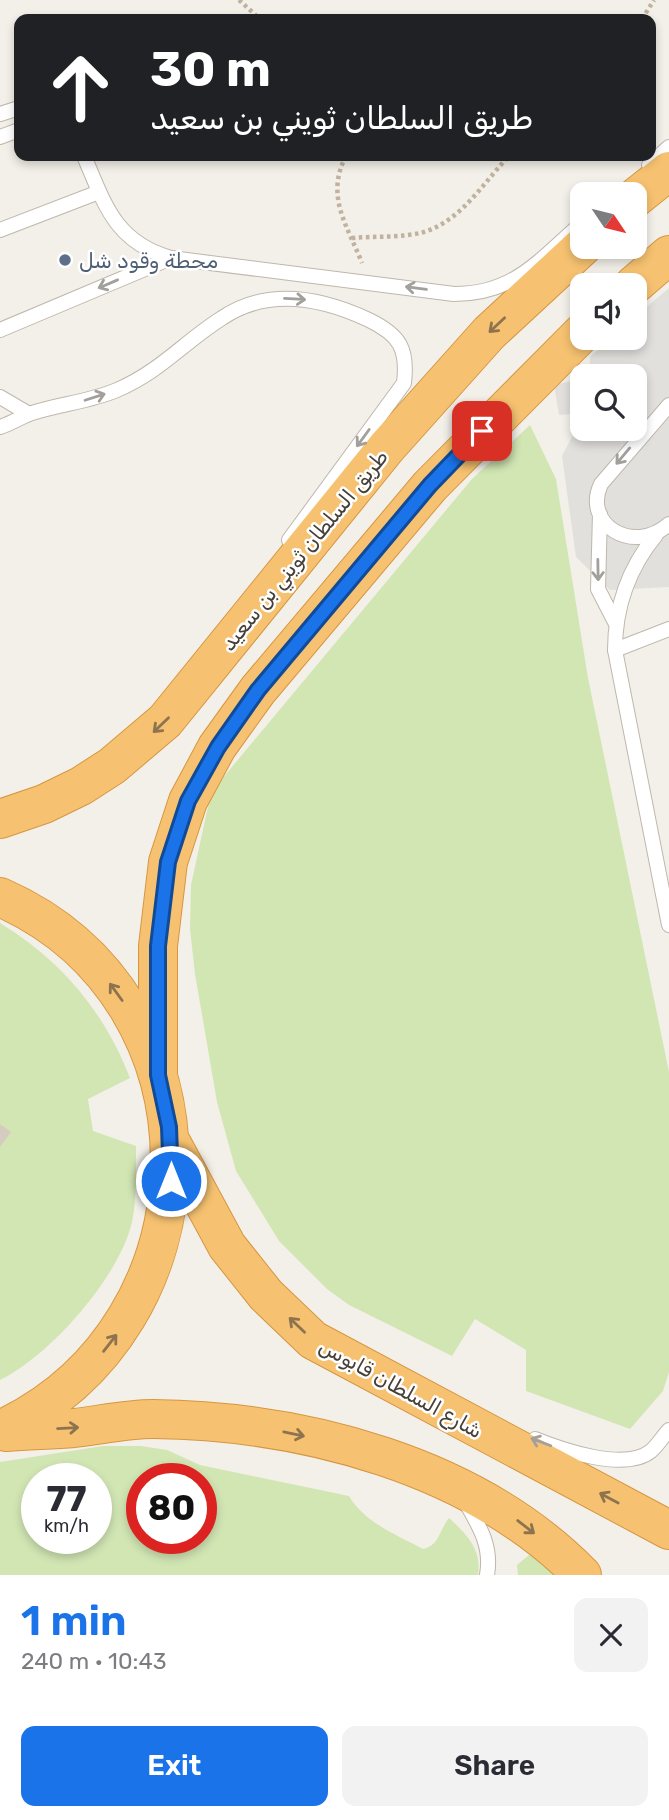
<!DOCTYPE html>
<html lang="en">
<head>
<meta charset="utf-8">
<style>
  :root { --surface:#fff; --page:#f2f2f3; --text:#2b2b33; --muted:#7c7c81; --accent:#1a73e8 }
  body { margin:0; font-family:Rubik,"Noto Sans Arabic",sans-serif; background:var(--page); color:var(--text); height:100vh; display:flex; flex-direction:column; font-size:26px; white-space:nowrap }
  * { box-sizing:border-box; margin:0 }
  p { font-size:23px; color:var(--muted) }
  .icon { flex:none; width:38px; height:38px; fill:none; stroke:currentColor; stroke-width:2; stroke-linecap:round; stroke-linejoin:round }
  .map { position:relative; height:1575px; overflow:hidden }
  .side { display:flex; flex-direction:column; background:var(--surface); flex:1 }
  .side>* { flex:none }
  .guide { position:absolute; left:14px; top:14px; width:642px; height:147px; border-radius:14px; box-shadow:0 4px 10px #0003; background:#202124; color:#fff; overflow:hidden }
  .needle { width:46px; rotate:125deg }
  .tools { position:absolute; left:570px; top:182px; display:grid; gap:14px }
  .tools a { display:grid; place-items:center; width:77px; height:77px; border-radius:14px; background:var(--surface); box-shadow:0 4px 10px #0003; font-size:35px }
  .speed { position:absolute; left:21px; top:1463px; display:flex; gap:14px; font-size:35px; font-weight:700; text-align:center }
  .speed>* { display:grid; place-content:center; width:91px; height:91px; border-radius:50%; background:var(--surface); box-shadow:0 4px 10px #0003; line-height:1 }
  .speed small { font-size:18px; font-weight:400 }
  .speed .limit { border:10px solid #d22; background:#fff; color:#111 }
  .pin { position:absolute; display:grid; place-items:center; width:60px; height:60px; color:#fff; margin:-30px; border-radius:14px; box-shadow:0 4px 10px #0006 }
  .me { position:absolute; width:77px; margin:-38px; rotate:0deg; stroke-linejoin:round; filter:drop-shadow(0 0 5px #0008) }
  .turn { display:flex; align-items:center; gap:24px; height:147px; padding:0 21px; font-size:32px }
  .turn .icon { width:91px; height:91px; stroke-width:2.5 }
  .turn b { display:block; font-size:49px; line-height:60px }
  .round { display:grid; place-items:center; flex:none; width:74px; height:74px; border-radius:14px; background:var(--page) }
  .head { display:flex; align-items:center; justify-content:space-between; height:119px; padding:0 21px }
  h1 { font-size:42px; font-weight:600; line-height:52px; color:var(--accent) }
  .action { display:flex; gap:14px; margin-top:auto; padding:14px 21px }
  .action a { flex:1; height:80px; border-radius:14px; background:var(--accent); color:#fff; font-size:28px; font-weight:600; line-height:80px; text-align:center }
  .action a+a { background:var(--page); color:var(--text) }
  .map>svg:first-child { display:block }
  .green { fill:#d2e6b4; fill-rule:evenodd }
  .parking { fill:#e2e0dd }
  .building { fill:#d5cbbf }
  .lines { fill:none; stroke-linecap:round; stroke-linejoin:round }
  .lane-casing { stroke:#bfb7ac; stroke-width:16 }
  .highway-casing { stroke:#d69641; stroke-width:40 }
  .path { stroke:#c0b29e; stroke-width:4.5; stroke-dasharray:3.5 3.5; stroke-linecap:butt }
  .lane { stroke:#fff; stroke-width:14 }
  .highway { stroke:#f6c271; stroke-width:38 }
  .oneway { stroke:#a3a09c }
  .oneway2 { stroke:#8d744f }
  .route-casing { stroke:#114b97; stroke-width:18 }
  .route { stroke:#1a73e8; stroke-width:12 }
  .service-dot { fill:#5c6f8a; stroke:#fff; stroke-width:2.5 }
  .labels { text-anchor:middle; dominant-baseline:central; stroke-width:5; stroke-linejoin:round; paint-order:stroke }
  .service-label { font-size:21px; fill:#4e5e75; stroke:#fff; text-anchor:start }
  .street-label { font-size:21px; fill:#474038; stroke:#fff }
</style>
</head>
<body>
<div class="map">
<svg width="669" height="1575" viewBox="0 0 669 1575">
  <rect width="100%" height="100%" fill="#f3f0e9"/>
  <g class="green">
    <polygon points="530,425 556,479 588,678 669,1072 669,1372 663,1391 630,1429 526,1391 526,1350 475,1319 452,1356 349,1305 327,1289 279,1241 236,1171 217,1102 195,974 190,929 191,885 207,811 212,794 226,774 472,479"/>
    <path d="M0,923C61,960 104,1011 130,1078L88,1099L93,1131L136,1146C136,1171 137,1198 132,1222C120,1276 50,1356 0,1380Z"/>
    <path d="M103,1446H141L167,1450L200,1465L349,1496C365,1523 397,1535 423,1549C440,1545 439,1530 449,1518C467,1534 482,1550 478,1575H0V1462ZM37,1479H96V1538H37ZM142,1479H201V1538H142Z"/>
    <polygon points="529,1555 537,1557 554,1575 518,1575 517,1565"/>
  </g>
  <g class="parking">
    <polygon points="669,288 669,587 610,590 576,557 562,456 583,416 583,429 635,429 635,376 589,376 590,357 612,338 635,338 635,317"/>
    <polygon points="583,378 583,413 559,415 554,385"/>
  </g>
  <polygon class="building" points="0,1124 11,1132 0,1147"/>
  <g class="lines">
    <defs>
      <g id="lane">
        <polyline points="0,114 19,108"/>
        <polyline points="0,137 19,130"/>
        <path d="M84,156C105,205 115,242 171,258L454,294C515,294 539,260 583,222"/>
        <polyline points="649,165 669,147"/>
        <polyline points="0,230 99,192"/>
        <polyline points="0,330 171,258"/>
        <polyline points="0,397 29,414"/>
        <path d="M669,405L601,484C582,524 633,556 669,524"/>
        <path d="M0,427C10,424 19,418 29,414C58,404 89,402 117,390C161,371 184,342 222,318C268,287 322,298 369,320C400,335 408,349 404,383L289,540"/>
        <polyline points="600,514 598,589 615,622"/>
        <path d="M656,535C628,569 615,606 615,650L669,925"/>
        <polyline points="615,650 669,629"/>
        <path d="M535,1439C562,1450 625,1472 651,1451C658,1445 663,1436 669,1430"/>
        <path d="M466,1503C480,1527 492,1547 487,1575"/>
      </g>
      <g id="highway">
        <polyline points="635,198 669,171"/>
        <polyline points="634,285 669,255"/>
        <polyline points="0,819 44,804 81,786 112,766 165,721 387,447 489,333 583,246"/>
        <path d="M0,897C230,998 223,1327 0,1430"/>
        <polyline points="158,1075 158,946 168,862 188,801 217,747 258,690 430,486 583,332"/>
        <polyline points="172,1144 227,1246 266,1295 313,1340 669,1530"/>
        <path d="M6,1432C29,1430 51,1430 74,1428C100,1425 127,1419 153,1419C304,1421 474,1465 582,1575"/>
      </g>
    </defs>
    <use href="#lane" class="lane-casing"/>
    <use href="#highway" class="highway-casing"/>
    <g class="path">
      <polyline points="239,0 260,19"/>
      <polyline points="642,19 654,0"/>
      <path d="M346,156C325,196 347,225 362,263"/>
      <path d="M352,238C374,236 402,238 424,232C462,220 483,183 509,156"/>
    </g>
    <use href="#lane" class="lane"/>
    <use href="#highway" class="highway"/>
  </g>
  <defs><path id="oneway-shaft" d="M-6 0H5M1.5-3L5.5 0L1.5 3" fill="none" stroke-width="1.6" stroke-linecap="round" stroke-linejoin="round" transform="scale(1.75)"/></defs>
  <g class="oneway">
    <use href="#oneway-shaft" transform="translate(108 284) rotate(157)"/>
    <use href="#oneway-shaft" transform="translate(416 288) rotate(-172)"/>
    <use href="#oneway-shaft" transform="translate(295 299) rotate(3)"/>
    <use href="#oneway-shaft" transform="translate(95 397) rotate(-18)"/>
    <use href="#oneway-shaft" transform="translate(363 438) rotate(126)"/>
    <use href="#oneway-shaft" transform="translate(623 456) rotate(130)"/>
    <use href="#oneway-shaft" transform="translate(598 570) rotate(89)"/>
    <use href="#oneway-shaft" transform="translate(541 1442) rotate(-159)"/>
  </g>
  <g class="oneway2">
    <use href="#oneway-shaft" transform="translate(497 325) rotate(137)"/>
    <use href="#oneway-shaft" transform="translate(161 725) rotate(136)"/>
    <use href="#oneway-shaft" transform="translate(116 992) rotate(-126)"/>
    <use href="#oneway-shaft" transform="translate(297 1325) rotate(-136)"/>
    <use href="#oneway-shaft" transform="translate(110 1343) rotate(-52)"/>
    <use href="#oneway-shaft" transform="translate(68 1428) rotate(-3)"/>
    <use href="#oneway-shaft" transform="translate(294 1434) rotate(12)"/>
    <use href="#oneway-shaft" transform="translate(609 1498) rotate(-152)"/>
    <use href="#oneway-shaft" transform="translate(526 1527) rotate(38)"/>
  </g>
  <g class="lines">
    <defs>
      <polyline id="route" points="171,1181 169,1127 158,1075 158,946 168,862 188,801 218,747 258,690 430,485 482,431"/>
    </defs>
    <use href="#route" class="route-casing"/>
    <use href="#route" class="route"/>
  </g>
  <circle class="service-dot" cx="65" cy="260" r="7"/>
  <g class="labels">
    <g class="service-label">
      <text x="79" y="260">محطة وقود شل</text>
    </g>
    <g class="street-label">
      <text transform="translate(304 550) rotate(-51)">طريق السلطان ثويني بن سعيد</text>
      <text transform="translate(401 1388) rotate(29)">شارع السلطان قابوس</text>
    </g>
  </g>
</svg>
<div class="tools">
<a><svg class="needle" viewBox="-14 -14 28 28"><path d="M0-13l5 13h-10z" fill="#e53935"/><path d="M0 13l5-13h-10z" fill="#7c7c81"/></svg></a>
<a><svg class="icon" aria-label="sound" viewBox="0 0 24 24"><path d="M4 9h4l5-4v14l-5-4H4zM17 9q2 3 0 6"/></svg></a>
<a><svg class="icon" aria-label="search" viewBox="0 0 24 24"><circle cx="10" cy="10" r="6"/><path d="M15 15l6 6"/></svg></a>
</div>
<div class="speed"><div>77<small>km/h</small></div><div class="limit">80</div></div>
<div class="pin" style="left:482px;top:431px;background:#d93025"><svg class="icon" aria-label="arrive" viewBox="0 0 24 24"><path d="M6 21V4h12l-3 4 3 4H6"/></svg></div>
<svg class="me" style="left:171px;top:1181px" viewBox="-20 -20 40 40"><circle r="17" fill="#1a73e8" stroke="#fff" stroke-width="3"/><path d="M0-11L8 9 0 5-8 9z" fill="#fff"/></svg>
<div class="guide">
<div class="turn"><svg class="icon" aria-label="ahead" viewBox="0 0 24 24"><path d="M12 20V5M6 11l6-6 6 6"/></svg><div><b>30 m</b>طريق السلطان ثويني بن سعيد</div></div>
</div>
</div>
<section class="side">
<div class="head"><div><h1>1 min</h1><p>240 m · 10:43</p></div><a class="round"><svg class="icon" aria-label="close" viewBox="0 0 24 24"><path d="M6 6l12 12M18 6L6 18"/></svg></a></div>
<div class="action"><a>Exit</a><a>Share</a></div>
</section>
</body>
</html>
